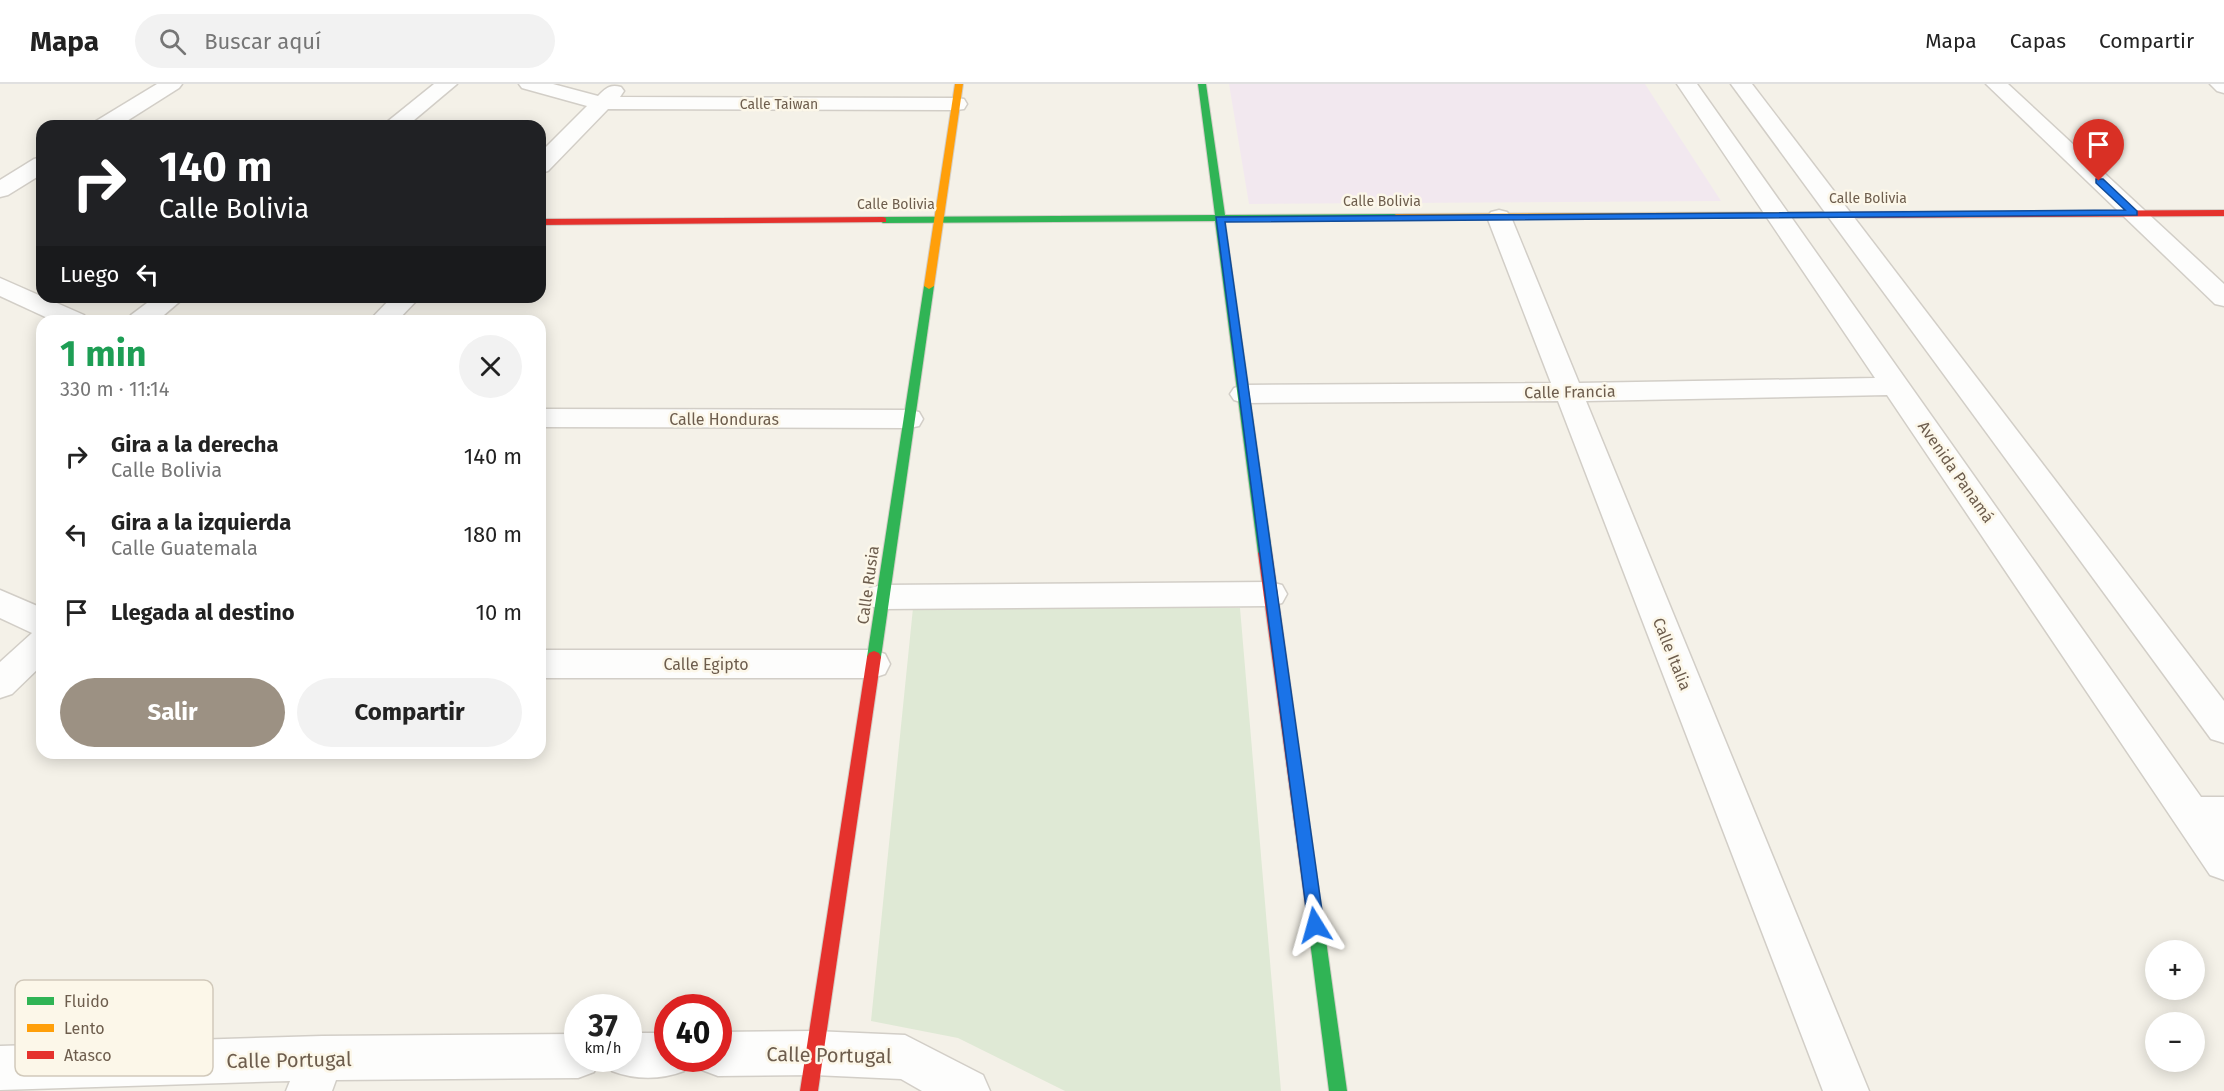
<!DOCTYPE html>
<html lang="es">
<head>
<meta charset="utf-8">
<style>
  :root { --surface:#fff; --page:#f2f2f2; --text:#222; --muted:#767676; --line:#e0e0e0; --accent:#9c9183 }
  body { margin:0; font-family:"Fira Sans",sans-serif; background:var(--page); color:var(--text); height:100vh; display:flex; flex-direction:column; font-size:22px; white-space:nowrap }
  * { box-sizing:border-box; margin:0 }
  p { font-size:20px; color:var(--muted) }
  .icon { flex:none; width:33px; height:33px; fill:none; stroke:currentColor; stroke-width:2; stroke-linecap:round; stroke-linejoin:round }
  .map { position:relative; flex:1; overflow:hidden }
  .details { position:absolute; left:36px; top:231px; width:510px; height:444px; display:flex; flex-direction:column; background:var(--surface); border-radius:18px; box-shadow:0 3px 15px #0003 }
  .details>* { flex:none }
  .guide { position:absolute; left:36px; top:36px; width:510px; height:183px; border-radius:18px; box-shadow:0 3px 15px #0003; background:#202124; color:#fff; overflow:hidden }
  .tools { position:absolute; left:2145px; top:856px; display:grid; gap:12px }
  .tools a { display:grid; place-items:center; width:60px; height:60px; border-radius:50%; background:var(--surface); box-shadow:0 3px 15px #0003; font-size:30px }
  .speed { position:absolute; left:564px; top:910px; display:flex; gap:12px; font-size:30px; font-weight:700; text-align:center }
  .speed>* { display:grid; place-content:center; width:78px; height:78px; border-radius:50%; background:var(--surface); box-shadow:0 3px 15px #0003; line-height:1 }
  .speed small { font-size:15px; font-weight:400 }
  .speed .limit { border:9px solid #d22; background:#fff; color:#111 }
  .pin { position:absolute; display:grid; place-items:center; width:51px; height:51px; color:#fff; margin:-62px -26px; border-radius:50% 50% 50% 0; rotate:-45deg; box-shadow:0 0 6px #0007 }
  .pin .icon { rotate:45deg }
  .me { position:absolute; width:66px; margin:-33px; rotate:352deg; stroke-linejoin:round; filter:drop-shadow(0 0 4px #0008) }
  .turn { display:flex; align-items:center; gap:21px; height:126px; padding:0 24px; font-size:27px }
  .turn .icon { width:78px; height:78px; stroke-width:2.5 }
  .turn b { display:block; font-size:42px; line-height:51px }
  .then { display:flex; align-items:center; height:57px; padding:0 24px; background:#0003; gap:12px; font-size:22px }
  .round { display:grid; place-items:center; flex:none; width:63px; height:63px; border-radius:32px; background:var(--page) }
  .headline { display:flex; align-items:center; justify-content:space-between; height:102px; padding:0 24px }
  h1 { font-size:36px; font-weight:700; line-height:45px; color:#1e9e55 }
  .primary-button { display:flex; gap:12px; margin-top:auto; padding:12px 24px }
  .primary-button a { flex:1; height:69px; border-radius:36px; background:var(--accent); color:#fff; font-size:24px; font-weight:700; line-height:69px; text-align:center }
  .primary-button a+a { background:var(--page); color:var(--text) }
  ul { padding:0; list-style:none }
  li { display:flex; align-items:center; gap:18px; height:78px; padding:0 24px }
  li div { flex:1 }
  li b { display:block; font-size:22px }
  li em { font-style:normal }
  header { display:flex; align-items:center; gap:36px; box-sizing:border-box; height:84px; padding:0 30px; background:var(--surface); border-bottom:2px solid var(--line) }
  header strong { font-size:28px }
  nav { display:flex; gap:33px; margin-inline-start:auto; font-size:21px }
  .search { width:420px; height:54px; background:var(--page); display:flex; align-items:center; gap:15px; box-sizing:border-box; padding:0 21px; border-radius:33px; color:var(--muted); font-size:22px }
  .map>svg:first-child { display:block }
  .education { fill:#f2e8ef }
  .green { fill:#dfe9d5 }
  .lines { fill:none; stroke-linecap:round; stroke-linejoin:round }
  .street-casing { stroke:#d2cec7; stroke-width:3 }
  .fast-casing { stroke:#d3cec7; stroke-width:2 }
  .slow-casing { stroke:#d3cec7; stroke-width:2 }
  .jam-casing { stroke:#d3cec7; stroke-width:2 }
  .street { fill:#fdfdfc; fill-rule:evenodd }
  .fast { fill:#30b455; fill-rule:evenodd }
  .slow { fill:#ff9f0a; fill-rule:evenodd }
  .jam { fill:#e5322d; fill-rule:evenodd }
  .route { fill:#1a73e8; stroke:#114b97; stroke-width:1.5 }
  .labels { text-anchor:middle; dominant-baseline:central; stroke-width:5; stroke-linejoin:round; paint-order:stroke }
  .far-street-label { font-size:14px; fill:#6d5d4d; stroke:#fcf7e9 }
  .street-label { font-size:16px; fill:#6d5d4d; stroke:#fcf7e9 }
  .near-street-label { font-size:20px; fill:#6d5d4d; stroke:#fcf7e9 }
  .key { fill:#fcf7e9; stroke:#d1c9ba; stroke-width:1.5 }
  .key-label { font-size:16px; fill:#6d5d4d }
</style>
</head>
<body>
<header>
<strong>Mapa</strong>
<div class="search"><svg class="icon" aria-label="search" viewBox="0 0 24 24"><circle cx="10" cy="10" r="6"/><path d="M15 15l6 6"/></svg>Buscar aquí</div>
<nav><a>Mapa</a><a>Capas</a><a>Compartir</a></nav>
</header>
<div class="map">
<svg width="2224" height="1007" viewBox="0 0 2224 1007">
  <rect width="100%" height="100%" fill="#f4f1e8"/>
  <polygon class="education" points="1229,0 1645,0 1721,117 1249,120"/>
  <polygon class="green" points="913,524 1240,524 1281,1007 1065,1007 958,954 871,937"/>
  <g class="lines">
    <defs>
      <g id="street">
        <polygon points="157,0 182,0 179,4 119,42 93,42 96,37"/>
        <polygon points="434,0 457,0 407,42 382,42"/>
        <path d="M519,0H553L598,12C606,4 610,0 621,3L624,7L620,13L956,14L964,15L967,20L964,25L956,26L608,25L548,87L540,89V69L587,22L522,4Z"/>
        <polygon points="1677,0 1697,0 2201,713 2224,713 2224,796 2210,791 1887,311 1586,317 1869,1007 1823,1007 1558,317 1244,319 1234,316 1230,310 1234,304 1244,301 1551,299 1487,133 1491,128 1499,126 1507,128 1511,133 1579,299 1875,294"/>
        <polygon points="1731,0 1752,0 2224,617 2224,659 2211,655"/>
        <polygon points="1986,0 2008,0 2224,200 2224,222 2215,220"/>
        <polygon points="2210,0 2224,0 2224,9 2217,7"/>
        <polygon points="42,73 42,90 8,111 0,113 0,96 34,75"/>
        <polygon points="0,194 84,231 88,237 54,237 0,212"/>
        <polygon points="155,213 185,213 157,237 127,237 131,231"/>
        <polygon points="392,213 420,213 397,237 369,237"/>
        <polygon points="540,325 909,326 919,328 923,335 919,342 909,344 540,343"/>
        <polygon points="1270,498 1282,501 1287,510 1282,519 1270,522 882,525 870,522 865,513 870,504 882,501"/>
        <polygon points="0,506 42,524 42,581 12,610 0,614 0,578 32,549 0,534"/>
        <polygon points="540,566 873,566 885,570 890,580 885,590 873,594 540,594"/>
        <polygon points="814,947 905,951 983,991 990,1007 922,1007 901,995 814,991 718,992 702,986 698,975 718,975 718,948"/>
        <path d="M628,949H668V975H689L684,987C661,996 635,996 612,987L607,975H628Z"/>
        <polygon points="578,950 578,975 599,975 594,988 578,994 336,996 332,1007 286,1007 290,997 0,1006 0,962 322,952"/>
      </g>
      <g id="fast">
        <polygon points="1198,0 1206,0 1225,131 1396,130 1401,133 1396,136 1225,137 1272,469 1265,474 1258,469 1215,137 883,139 878,136 883,133 1215,131"/>
        <polygon points="929,199 934,202 881,573 879,577 869,577 867,573 924,202"/>
        <polygon points="1317,841 1323,843 1325,849 1347,1007 1329,1007 1309,849 1311,843"/>
      </g>
      <g id="slow">
        <polygon points="955,0 963,0 934,202 929,205 924,202"/>
        <polygon points="1843,128 1846,129 1846,133 1396,136 1391,133 1396,130"/>
      </g>
      <g id="jam">
        <polygon points="2224,126 2224,132 1843,134 1838,131 1843,128"/>
        <polygon points="883,133 886,134 886,138 540,141 540,135"/>
        <polygon points="1265,464 1272,469 1325,849 1323,855 1317,857 1311,855 1309,849 1258,469"/>
        <polygon points="874,567 879,569 881,573 818,1007 800,1007 867,573 869,569"/>
      </g>
    </defs>
    <use href="#street" class="street-casing"/>
    <use href="#fast" class="fast-casing"/>
    <use href="#slow" class="slow-casing"/>
    <use href="#jam" class="jam-casing"/>
    <use href="#street" class="street"/>
    <use href="#fast" class="fast"/>
    <use href="#slow" class="slow"/>
    <use href="#jam" class="jam"/>
  </g>
  <polygon class="route" points="2096,95 2103,95 2137,127 2137,131 1225,138 1324,841 1321,847 1315,849 1309,847 1216,133 2125,126 2096,99"/>
  <g class="labels">
    <g class="far-street-label">
      <text x="779" y="20">Calle Taiwan</text>
      <text x="1868" y="114">Calle Bolivia</text>
      <text x="1382" y="117">Calle Bolivia</text>
      <text x="896" y="120">Calle Bolivia</text>
    </g>
    <g class="street-label">
      <text transform="translate(1570 308) rotate(-1)">Calle Francia</text>
      <text x="724" y="335">Calle Honduras</text>
      <text transform="translate(1956 388) rotate(55)">Avenida Panamá</text>
      <text transform="translate(868 501) rotate(-82)">Calle Rusia</text>
      <text transform="translate(1672 570) rotate(68)">Calle Italia</text>
      <text x="706" y="580">Calle Egipto</text>
    </g>
    <g class="near-street-label">
      <text transform="translate(829 971) rotate(1)">Calle Portugal</text>
      <text transform="translate(289 976) rotate(-1)">Calle Portugal</text>
    </g>
  </g>
  <rect x="15" y="896" width="198" height="96" rx="9" class="key"/>
  <rect x="27" y="913" width="27" height="8" fill="#30b455"/>
  <rect x="27" y="940" width="27" height="8" fill="#ff9f0a"/>
  <rect x="27" y="967" width="27" height="8" fill="#e5322d"/>
  <g class="key-label">
    <text x="64" y="923">Fluido</text>
    <text x="64" y="950">Lento</text>
    <text x="64" y="977">Atasco</text>
  </g>
</svg>
<div class="tools">
<a>+</a>
<a>−</a>
</div>
<div class="speed"><div>37<small>km/h</small></div><div class="limit">40</div></div>
<div class="pin" style="left:2099px;top:97px;background:#d93025"><svg class="icon" aria-label="arrive" viewBox="0 0 24 24"><path d="M6 21V4h12l-3 4 3 4H6"/></svg></div>
<svg class="me" style="left:1315px;top:841px" viewBox="-20 -20 40 40"><path d="M0-17L14 15 0 8-14 15z" fill="#1a73e8" stroke="#fff" stroke-width="4"/></svg>
<div class="guide">
<div class="turn"><svg class="icon" aria-label="right" viewBox="0 0 24 24"><path d="M7 20v-9h11M14 6l5 5-5 5"/></svg><div><b>140 m</b>Calle Bolivia</div></div>
<div class="then">Luego<svg class="icon" aria-label="left" viewBox="0 0 24 24"><path d="M17 20v-9H6M10 6l-5 5 5 5"/></svg></div>
</div>
<section class="details">
<div class="headline"><div><h1>1 min</h1><p>330 m · 11:14</p></div><a class="round"><svg class="icon" aria-label="close" viewBox="0 0 24 24"><path d="M6 6l12 12M18 6L6 18"/></svg></a></div>
<ul>
<li><svg class="icon" aria-label="right" viewBox="0 0 24 24"><path d="M7 20v-9h11M14 6l5 5-5 5"/></svg><div><b>Gira a la derecha</b><p>Calle Bolivia</p></div><em>140 m</em></li>
<li><svg class="icon" aria-label="left" viewBox="0 0 24 24"><path d="M17 20v-9H6M10 6l-5 5 5 5"/></svg><div><b>Gira a la izquierda</b><p>Calle Guatemala</p></div><em>180 m</em></li>
<li><svg class="icon" aria-label="arrive" viewBox="0 0 24 24"><path d="M6 21V4h12l-3 4 3 4H6"/></svg><div><b>Llegada al destino</b></div><em>10 m</em></li>
</ul>
<div class="primary-button"><a>Salir</a><a>Compartir</a></div>
</section>
</div>
</body>
</html>
